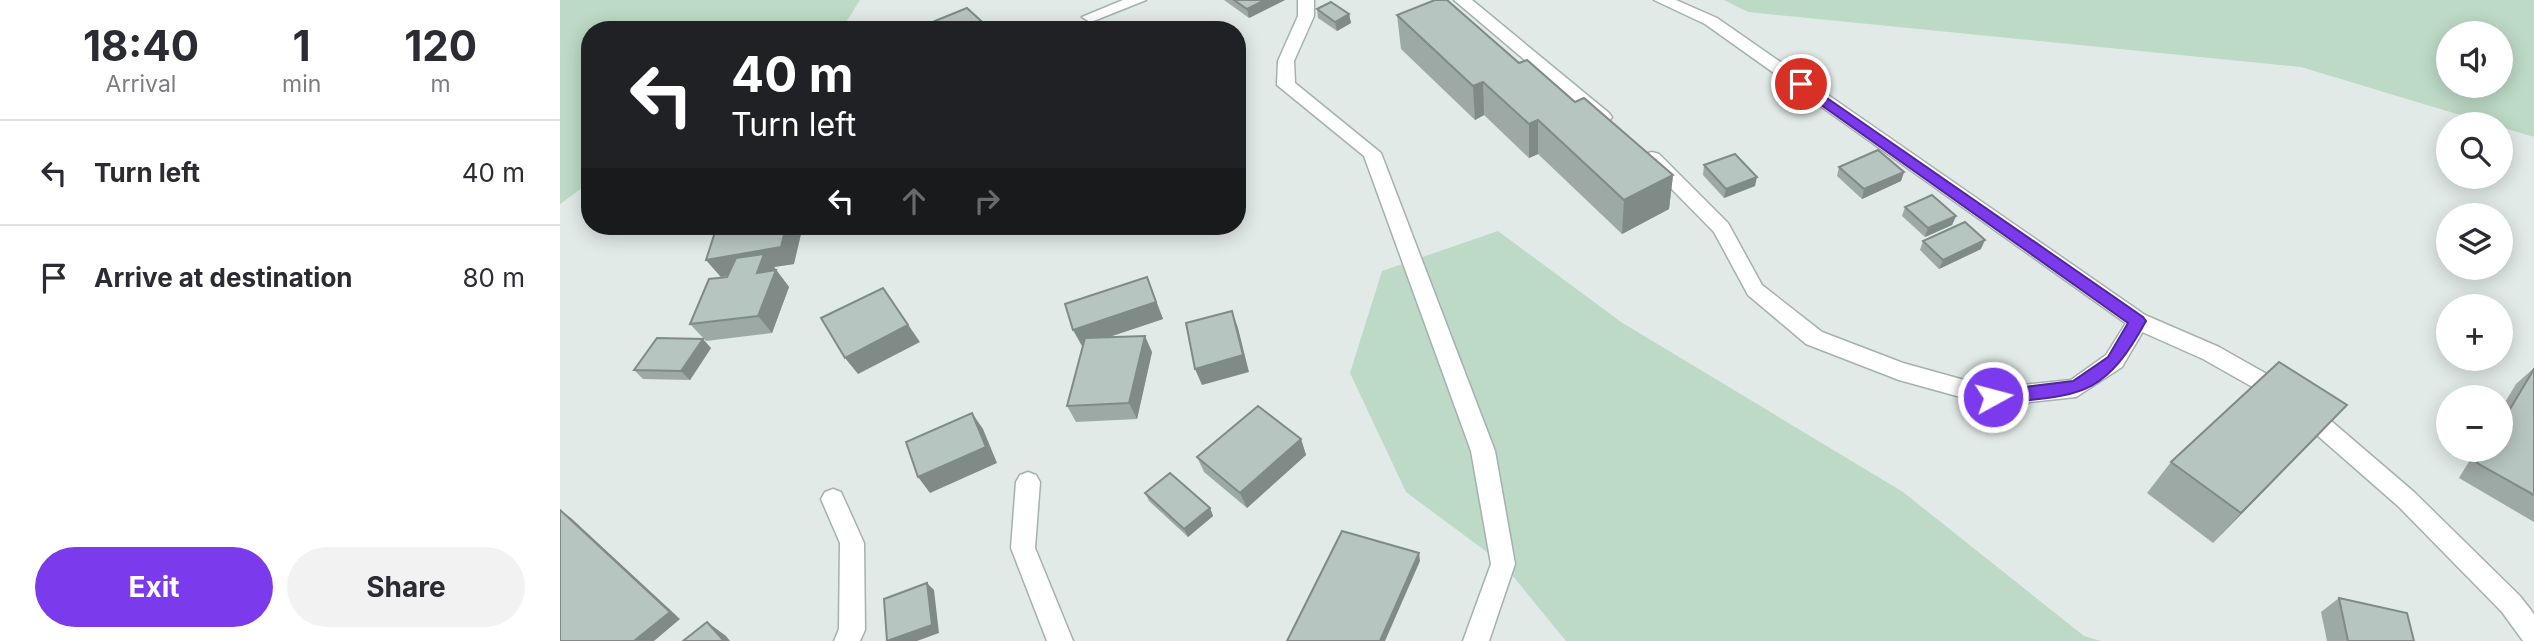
<!DOCTYPE html>
<html lang="en">
<head>
<meta charset="utf-8">
<style>
  :root { --surface:#fff; --page:#f2f2f3; --text:#2b2b33; --muted:#7c7c81; --line:#e1e1e2; --accent:#7c3aed }
  body { margin:0; font-family:Inter,sans-serif; background:var(--page); color:var(--text); height:100vh; display:flex; flex-direction:column; font-size:26px; white-space:nowrap }
  * { box-sizing:border-box; margin:0 }
  p { font-size:23px; color:var(--muted) }
  .icon { flex:none; width:38px; height:38px; fill:none; stroke:currentColor; stroke-width:2; stroke-linecap:round; stroke-linejoin:round }
  .map { position:relative; flex:1; overflow:hidden }
  .panel { display:flex; flex-direction:column; background:var(--surface); width:560px }
  .panel>* { flex:none }
  .top-card { position:absolute; left:21px; top:21px; width:665px; height:214px; border-radius:28px; box-shadow:0 4px 18px #0003; background:#202124; color:#fff; overflow:hidden }
  .fabs { position:absolute; left:1876px; top:21px; display:grid; gap:14px }
  .fabs a { display:grid; place-items:center; width:77px; height:77px; border-radius:50%; background:var(--surface); box-shadow:0 4px 18px #0003; font-size:35px }
  .pin { position:absolute; display:grid; place-items:center; width:60px; height:60px; color:#fff; margin:-30px; border:4px solid #fff; border-radius:50%; box-shadow:0 2px 7px #0007 }
  .me { position:absolute; width:77px; margin:-38px; rotate:83deg; stroke-linejoin:round; filter:drop-shadow(0 0 5px #0008) }
  .turn { display:flex; align-items:center; gap:24px; height:147px; padding:0 35px; font-size:32px }
  .turn .icon { width:91px; height:91px; stroke-width:2.5 }
  .turn b { display:block; font-size:49px; line-height:60px }
  .lanes { display:flex; align-items:center; height:66px; padding:0 35px; background:#0003; justify-content:center; gap:35px; direction:ltr }
  .lanes .off { opacity:.35 }
  .eta { display:flex; justify-content:space-evenly; align-items:center; height:119px; text-align:center }
  .eta b { font-size:42px; font-weight:700; line-height:49px }
  .cta { display:flex; gap:14px; margin-top:auto; padding:14px 35px }
  .cta a { flex:1; height:80px; border-radius:42px; background:var(--accent); color:#fff; font-size:28px; font-weight:700; line-height:80px; text-align:center }
  .cta a+a { background:var(--page); color:var(--text) }
  ul { padding:0; list-style:none }
  li { display:flex; align-items:center; gap:21px; height:105px; padding:0 35px; border-top:2px solid var(--line) }
  li div { flex:1 }
  li b { display:block; font-size:26px }
  li em { font-style:normal }
  main { display:flex; flex:1; min-height:0 }
  .map>svg:first-child { display:block }
  .green { fill:#bcdac5; fill-rule:evenodd }
  .lines { fill:none; stroke-linecap:round; stroke-linejoin:round }
  .service-casing { stroke:#a4b1ae; stroke-width:3 }
  .minor-casing { stroke:#a4b1ae; stroke-width:3 }
  .service { fill:#fff; fill-rule:evenodd }
  .minor { fill:#fff; fill-rule:evenodd }
  .wall { fill:#9da9a5 }
  .shaded-wall { fill:#808a86 }
  .building { fill:#b7c5c0; stroke:#808a86; stroke-width:2 }
  .route { fill:#7c3aed; stroke:#51269a; stroke-width:2 }
</style>
</head>
<body>
<main>
<section class="panel">
<div class="eta">
<div><b>18:40</b><p>Arrival</p></div>
<div><b>1</b><p>min</p></div>
<div><b>120</b><p>m</p></div>
</div>
<ul>
<li><svg class="icon" aria-label="left" viewBox="0 0 24 24"><path d="M17 20v-9H6M10 6l-5 5 5 5"/></svg><div><b>Turn left</b></div><em>40 m</em></li>
<li><svg class="icon" aria-label="arrive" viewBox="0 0 24 24"><path d="M6 21V4h12l-3 4 3 4H6"/></svg><div><b>Arrive at destination</b></div><em>80 m</em></li>
</ul>
<div class="cta"><a>Exit</a><a>Share</a></div>
</section>
<div class="map">
<svg width="1974" height="641" viewBox="0 0 1974 641">
  <rect width="100%" height="100%" fill="#e1eae7"/>
  <g class="green">
    <polygon points="0,0 300,0 281,30 30,30 30,182 0,204"/>
    <path d="M1164,0H1974V137L1941,127V124H1930L1741,67L1188,12ZM1888,33H1941V86H1888Z"/>
    <polygon points="938,231 1061,322 1343,492 1524,636 1541,641 1006,641 943,564 846,492 790,373 822,271"/>
  </g>
  <g class="lines">
    <defs>
      <g id="service">
        <polygon points="563,0 586,0 536,20 530,22 522,17"/>
        <polygon points="894,0 912,0 1049,113 1052,117 1049,121 1037,121"/>
        <polygon points="1092,152 1099,154 1168,223 1202,285 1262,332 1343,363 1433,388 1511,380 1546,355 1571,315 1585,315 1589,321 1562,367 1516,397 1433,406 1339,380 1246,344 1188,295 1154,232 1085,162 1083,158 1085,154"/>
        <polygon points="468,472 476,475 480,482 475,548 513,641 487,641 451,548 456,482 460,475"/>
        <polygon points="273,489 281,492 304,543 305,630 300,641 274,641 279,629 280,543 261,499 265,492"/>
      </g>
      <g id="minor">
        <polygon points="738,0 754,0 754,16 734,61 735,83 821,153 935,451 955,564 929,641 903,641 931,564 911,451 804,156 717,85 718,61 738,16"/>
        <polygon points="1094,0 1116,0 1157,18 1585,315 1659,347 1735,390 1854,492 1960,596 1974,614 1974,641 1963,641 1942,612 1838,506 1719,402 1643,359 1571,327 1145,24"/>
      </g>
    </defs>
    <use href="#service" class="service-casing"/>
    <use href="#minor" class="minor-casing"/>
    <use href="#service" class="service"/>
    <use href="#minor" class="minor"/>
  </g>
  <g class="wall">
    <polygon points="664,0 725,0 689,18"/>
    <polygon points="757,9 789,14 791,23 777,31 758,18"/>
    <polygon points="837,15 959,63 1015,102 1113,175 1109,209 1062,234 978,154 969,158 924,115 915,120 841,49"/>
    <polygon points="1144,165 1195,186 1164,198 1143,175"/>
    <polygon points="1279,167 1344,172 1341,181 1302,199 1277,176"/>
    <polygon points="1345,207 1396,216 1392,225 1365,237 1342,216"/>
    <polygon points="1363,241 1421,249 1379,269 1360,250"/>
    <polygon points="146,260 234,264 214,267 229,287 212,333 146,341 130,324 168,275 161,277"/>
    <polygon points="587,277 603,319 549,337 592,352 577,419 516,422 507,406 523,346 522,346"/>
    <polygon points="151,348 130,380 83,379 74,370"/>
    <polygon points="1974,368 1974,522 1899,478 1916,450 1941,450 1941,409 1956,384"/>
    <polygon points="1787,405 1653,543 1587,493 1611,462"/>
    <polygon points="741,439 746,455 687,508 644,472 637,457"/>
    <polygon points="585,493 650,508 653,516 628,537 589,501"/>
    <polygon points="1779,598 1854,641 1767,641 1761,612"/>
  </g>
  <g class="shaded-wall">
    <polygon points="705,0 725,0 689,18 687,9"/>
    <polygon points="789,14 791,23 777,31 775,22"/>
    <polygon points="923,82 924,115 915,120 913,86"/>
    <polygon points="978,120 978,154 969,158 969,124"/>
    <polygon points="1344,172 1341,181 1302,199 1304,189"/>
    <polygon points="1113,175 1109,209 1062,234 1064,200"/>
    <polygon points="1197,177 1195,186 1164,198 1166,189"/>
    <polygon points="1396,216 1392,225 1365,237 1368,228"/>
    <polygon points="226,226 243,226 234,264 214,267 229,287 212,333 198,316 197,273 198,270 161,277 146,260"/>
    <polygon points="1425,240 1421,249 1379,269 1383,260"/>
    <polygon points="587,277 603,319 522,346 513,330"/>
    <polygon points="323,288 360,342 298,374 285,358"/>
    <polygon points="672,311 678,328 689,372 642,385 635,369"/>
    <polygon points="585,336 592,352 577,419 569,403"/>
    <polygon points="143,339 151,348 130,380 121,371"/>
    <polygon points="1787,405 1757,437 1653,543 1681,513"/>
    <polygon points="412,413 423,429 437,463 370,493 358,477"/>
    <polygon points="741,439 746,455 687,508 680,493"/>
    <polygon points="650,508 653,516 628,537 624,529"/>
    <polygon points="0,510 11,518 120,619 94,641 74,641"/>
    <polygon points="859,553 860,561 825,641 820,641"/>
    <polygon points="367,583 374,590 379,633 357,641 329,641"/>
    <polygon points="147,622 166,636 170,641 164,641"/>
  </g>
  <g class="building">
    <polygon points="674,0 705,0 687,9"/>
    <polygon points="875,0 887,0 959,63 967,60 1015,102 1024,98 1113,175 1064,200 978,120 969,124 923,82 913,86 837,15"/>
    <polygon points="771,2 789,14 775,22 757,9"/>
    <polygon points="407,8 431,30 383,30 375,21"/>
    <polygon points="1318,150 1344,172 1304,189 1279,167"/>
    <polygon points="1175,154 1197,177 1166,189 1144,165"/>
    <polygon points="1372,195 1396,216 1368,228 1345,207"/>
    <polygon points="1405,222 1425,240 1383,260 1363,241"/>
    <polygon points="157,226 226,226 221,247 146,260"/>
    <polygon points="204,254 197,273 216,270 198,316 130,324 149,279 167,277 176,258"/>
    <polygon points="587,277 596,302 513,330 505,304"/>
    <polygon points="323,288 348,325 285,358 261,318"/>
    <polygon points="672,311 683,355 635,369 626,323"/>
    <polygon points="585,336 569,403 507,406 525,338"/>
    <polygon points="97,338 143,339 121,371 74,370"/>
    <polygon points="1719,362 1787,405 1681,513 1611,462"/>
    <polygon points="1974,369 1974,495 1917,463 1925,450 1941,450 1941,424"/>
    <polygon points="698,406 741,439 680,493 637,457"/>
    <polygon points="412,413 426,447 358,477 346,442"/>
    <polygon points="610,473 650,508 624,529 585,493"/>
    <polygon points="0,510 110,612 74,641 0,641"/>
    <polygon points="782,531 859,553 820,641 727,641"/>
    <polygon points="367,583 372,625 327,641 324,599"/>
    <polygon points="1779,598 1847,613 1854,641 1788,641"/>
    <polygon points="147,622 164,641 123,641"/>
  </g>
  <path class="route" d="M1241,80L1583,317L1586,321C1542,402 1516,394 1433,404L1427,402L1424,397L1433,391L1513,381L1548,357L1568,323L1236,87L1234,84Z"/>
</svg>
<div class="fabs">
<a><svg class="icon" aria-label="sound" viewBox="0 0 24 24"><path d="M4 9h4l5-4v14l-5-4H4zM17 9q2 3 0 6"/></svg></a>
<a><svg class="icon" aria-label="search" viewBox="0 0 24 24"><circle cx="10" cy="10" r="6"/><path d="M15 15l6 6"/></svg></a>
<a><svg class="icon" aria-label="layers" viewBox="0 0 24 24"><path d="M12 4l9 5-9 5-9-5zM3 14l9 5 9-5"/></svg></a>
<a>+</a>
<a>−</a>
</div>
<div class="pin" style="left:1241px;top:84px;background:#d93025"><svg class="icon" aria-label="arrive" viewBox="0 0 24 24"><path d="M6 21V4h12l-3 4 3 4H6"/></svg></div>
<svg class="me" style="left:1433px;top:397px" viewBox="-20 -20 40 40"><circle r="17" fill="#7c3aed" stroke="#fff" stroke-width="3"/><path d="M0-11L8 9 0 5-8 9z" fill="#fff"/></svg>
<div class="top-card">
<div class="turn"><svg class="icon" aria-label="left" viewBox="0 0 24 24"><path d="M17 20v-9H6M10 6l-5 5 5 5"/></svg><div><b>40 m</b>Turn left</div></div>
<div class="lanes"><svg class="icon" aria-label="left" viewBox="0 0 24 24"><path d="M17 20v-9H6M10 6l-5 5 5 5"/></svg><svg class="icon off" aria-label="ahead" viewBox="0 0 24 24"><path d="M12 20V5M6 11l6-6 6 6"/></svg><svg class="icon off" aria-label="right" viewBox="0 0 24 24"><path d="M7 20v-9h11M14 6l5 5-5 5"/></svg></div>
</div>
</div>
</main>
</body>
</html>
